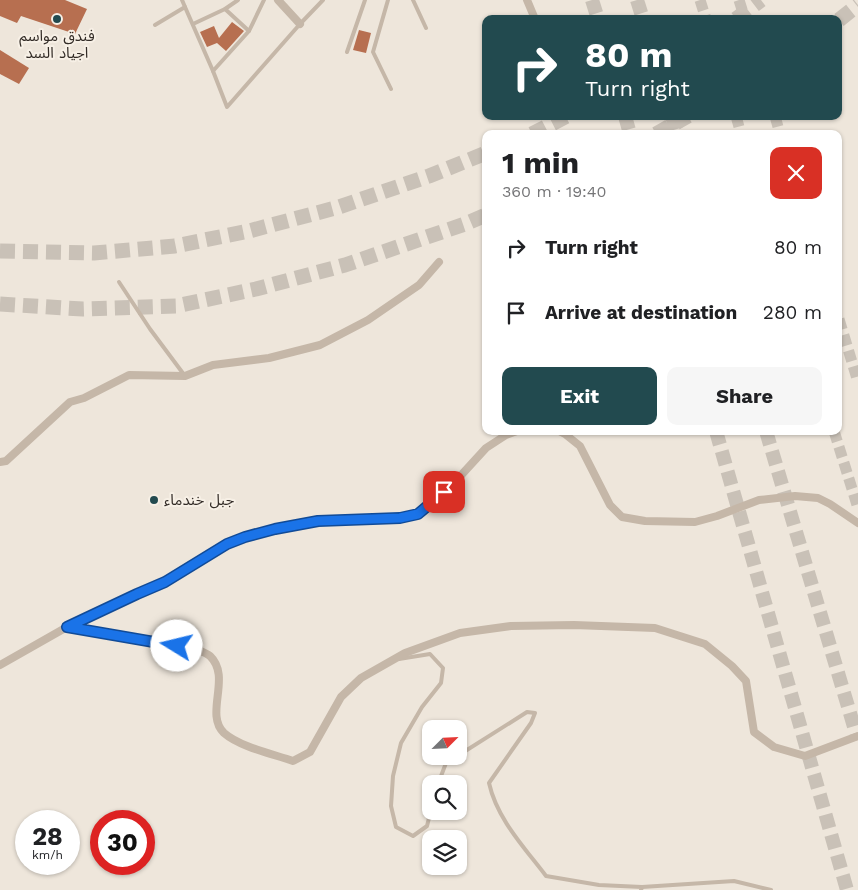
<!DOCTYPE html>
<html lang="en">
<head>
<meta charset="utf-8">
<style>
  :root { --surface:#fff; --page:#f6f6f6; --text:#202124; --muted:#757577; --accent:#224a4f }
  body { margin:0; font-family:"Work Sans","Noto Sans Arabic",sans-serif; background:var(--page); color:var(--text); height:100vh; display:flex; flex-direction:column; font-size:19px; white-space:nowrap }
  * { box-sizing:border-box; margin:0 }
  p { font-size:16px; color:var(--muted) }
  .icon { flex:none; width:28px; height:28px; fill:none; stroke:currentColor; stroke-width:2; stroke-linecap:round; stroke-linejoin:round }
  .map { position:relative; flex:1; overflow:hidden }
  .panel { position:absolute; left:482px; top:130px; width:360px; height:305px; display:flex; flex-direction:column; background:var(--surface); border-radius:10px; box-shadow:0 1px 4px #0004 }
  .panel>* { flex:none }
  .guide { position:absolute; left:482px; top:15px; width:360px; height:105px; border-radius:10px; box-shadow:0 1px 4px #0004; background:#224a4f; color:#fff; overflow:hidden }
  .needle { width:32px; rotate:66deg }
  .controls { position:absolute; left:422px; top:720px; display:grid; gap:10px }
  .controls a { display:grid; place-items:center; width:45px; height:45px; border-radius:10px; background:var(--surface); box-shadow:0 1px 4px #0004; font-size:25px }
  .speed { position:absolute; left:15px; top:810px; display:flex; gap:10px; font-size:25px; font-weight:700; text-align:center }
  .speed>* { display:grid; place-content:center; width:65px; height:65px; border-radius:50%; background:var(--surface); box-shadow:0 1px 4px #0004; line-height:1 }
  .speed small { font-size:12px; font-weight:400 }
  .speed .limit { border:8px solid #d22; background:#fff; color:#111 }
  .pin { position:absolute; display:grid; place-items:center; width:42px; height:42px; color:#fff; margin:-21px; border-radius:10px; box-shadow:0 2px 8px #0006 }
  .me { position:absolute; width:55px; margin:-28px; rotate:279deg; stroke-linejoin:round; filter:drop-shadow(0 0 4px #0008) }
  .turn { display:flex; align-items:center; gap:18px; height:105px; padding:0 20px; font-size:22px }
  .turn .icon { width:65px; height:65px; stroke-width:2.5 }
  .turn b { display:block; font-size:35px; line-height:42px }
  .round { display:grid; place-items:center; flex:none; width:52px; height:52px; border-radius:10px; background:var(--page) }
  .summary { display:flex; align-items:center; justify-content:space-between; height:85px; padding:0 20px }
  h1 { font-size:30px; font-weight:700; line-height:38px }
  .action { display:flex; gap:10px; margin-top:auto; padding:10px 20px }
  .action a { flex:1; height:58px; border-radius:10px; background:var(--accent); color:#fff; font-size:20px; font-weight:700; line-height:58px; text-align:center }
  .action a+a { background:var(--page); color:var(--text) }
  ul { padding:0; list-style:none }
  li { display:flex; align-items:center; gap:15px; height:65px; padding:0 20px }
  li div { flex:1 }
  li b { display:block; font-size:19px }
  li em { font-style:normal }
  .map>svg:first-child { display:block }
  .building { fill:#b76f50 }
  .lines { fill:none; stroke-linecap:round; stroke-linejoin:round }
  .secondary-tunnel { stroke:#c9c1b7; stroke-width:11; stroke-dasharray:11 5.5; stroke-linecap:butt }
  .trunk-tunnel { stroke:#c9c1b7; stroke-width:14; stroke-dasharray:14 7; stroke-linecap:butt }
  .motorway-tunnel { stroke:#c9c1b7; stroke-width:15; stroke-dasharray:15 8; stroke-linecap:butt }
  .service { stroke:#c5b7a8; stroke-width:4 }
  .minor { stroke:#c5b7a8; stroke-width:8 }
  .route-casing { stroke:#114b97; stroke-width:12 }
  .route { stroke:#1a73e8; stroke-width:9 }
  .poi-dot { fill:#224a4f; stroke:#f7f0e6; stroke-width:2 }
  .labels { text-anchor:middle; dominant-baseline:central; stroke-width:4; stroke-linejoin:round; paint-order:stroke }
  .poi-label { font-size:15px; fill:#332c27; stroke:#f7f0e6 }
</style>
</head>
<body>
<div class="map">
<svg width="858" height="890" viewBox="0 0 858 890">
  <rect width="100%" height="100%" fill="#eee6db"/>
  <g class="building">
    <polygon points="0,0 65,0 87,9 75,34 21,16 17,23 0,16"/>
    <polygon points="232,22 244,31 226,51 217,43 207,47 200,32 214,26 219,38"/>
    <polygon points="359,30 371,33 366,53 353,50"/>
    <polygon points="0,50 29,68 19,84 0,74"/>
  </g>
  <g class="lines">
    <g class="secondary-tunnel">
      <polyline points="700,0 706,19"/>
      <polyline points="739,0 745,19"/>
      <polyline points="736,116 741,134"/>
      <polyline points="775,116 780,134"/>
      <polyline points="839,319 858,382"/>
      <polyline points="834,431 858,508"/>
    </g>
    <g class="trunk-tunnel">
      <polyline points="592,0 598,19"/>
      <polyline points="637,0 643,19"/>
      <polyline points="625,116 630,134"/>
      <polyline points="672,116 677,134"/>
      <polyline points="716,431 847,890"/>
      <polyline points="766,431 858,740"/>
    </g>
    <g class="motorway-tunnel">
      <polyline points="736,19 761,0"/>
      <polyline points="839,20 858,5"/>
      <polyline points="532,134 567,116"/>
      <polyline points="656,134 688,116"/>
      <polyline points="0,251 94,253 175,246 249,231 339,207 429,176 486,153"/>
      <polyline points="0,304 83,309 176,306 256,289 345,265 465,224 486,215"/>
    </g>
    <g class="service">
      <polyline points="388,0 373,52 391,89"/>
      <polyline points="413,0 426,28"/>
      <polyline points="185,7 213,71 249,31 264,0"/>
      <polyline points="225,9 249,31"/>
      <polyline points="193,24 225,9 238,0"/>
      <polyline points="155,25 185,7 182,0"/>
      <polyline points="347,52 365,0"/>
      <polyline points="213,71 227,107 300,24 323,0"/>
      <polyline points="119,282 150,329 185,376"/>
      <polyline points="399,659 430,654 443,668 441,683 422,707 401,743 393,776 391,806 396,827 413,836 427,826 431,810"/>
      <path d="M459,755L527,712L535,713L531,723L489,783C497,819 524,847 546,876L599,885L642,887L641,890"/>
      <polyline points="438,784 446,763 456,756"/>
      <polyline points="642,887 734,881 771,890"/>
    </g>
    <g class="minor">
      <polyline points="278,0 300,24"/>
      <polyline points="527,0 535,19"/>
      <polyline points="559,431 565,434 580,446 610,505 622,517 645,521 695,522 717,516 759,500 795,496 818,498 830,504 858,523"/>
      <polyline points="0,462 6,461 70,402 84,398 129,375 185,376 213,365 269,358 320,345 368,320 419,285 439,262"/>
      <path d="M67,627L196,649C200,651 206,653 210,656C232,677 204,714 224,733C240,747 273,754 293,761L310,752L341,697L361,678L405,653L460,633L511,626L574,625L655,628L705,644L732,666L746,681L754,732L774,747L805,756L858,736"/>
      <polyline points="0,665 67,627 137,593 165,582 227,544 245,537 275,529 318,521 400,518 418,513 454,483 486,448 506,435 517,431"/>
    </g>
  </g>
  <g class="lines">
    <defs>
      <polyline id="route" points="177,646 67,627 137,594 165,582 227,544 245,537 275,529 318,521 400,518 418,514 444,492"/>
    </defs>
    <use href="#route" class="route-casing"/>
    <use href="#route" class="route"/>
  </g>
  <g class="poi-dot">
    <circle cx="57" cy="19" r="5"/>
    <circle cx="154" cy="500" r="5"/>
  </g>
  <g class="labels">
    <g class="poi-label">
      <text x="57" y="36">فندق مواسم<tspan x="57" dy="17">اجياد السد</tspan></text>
      <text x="164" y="500" text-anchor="start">جبل خندماء</text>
    </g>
  </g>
</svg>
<div class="controls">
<a><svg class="needle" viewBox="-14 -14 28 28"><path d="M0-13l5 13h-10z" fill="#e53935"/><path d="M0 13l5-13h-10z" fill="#757577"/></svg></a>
<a><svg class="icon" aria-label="search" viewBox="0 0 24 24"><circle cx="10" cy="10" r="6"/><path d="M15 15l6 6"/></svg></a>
<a><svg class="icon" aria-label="layers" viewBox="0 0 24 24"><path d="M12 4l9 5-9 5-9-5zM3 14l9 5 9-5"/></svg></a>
</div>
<div class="speed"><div>28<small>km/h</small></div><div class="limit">30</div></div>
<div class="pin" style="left:444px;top:492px;background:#d93025"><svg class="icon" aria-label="arrive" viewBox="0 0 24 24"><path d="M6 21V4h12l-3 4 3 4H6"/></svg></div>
<svg class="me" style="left:177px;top:646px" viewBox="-20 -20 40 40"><circle r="19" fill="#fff"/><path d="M0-13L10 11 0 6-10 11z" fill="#1a73e8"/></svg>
<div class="guide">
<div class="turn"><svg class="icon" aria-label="right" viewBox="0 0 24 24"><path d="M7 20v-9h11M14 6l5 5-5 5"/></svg><div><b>80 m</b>Turn right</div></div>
</div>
<section class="panel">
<div class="summary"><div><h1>1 min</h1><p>360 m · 19:40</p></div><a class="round" style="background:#d93025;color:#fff"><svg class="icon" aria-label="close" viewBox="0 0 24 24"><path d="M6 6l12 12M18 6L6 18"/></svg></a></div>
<ul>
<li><svg class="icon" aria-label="right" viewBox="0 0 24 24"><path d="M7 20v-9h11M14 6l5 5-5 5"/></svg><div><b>Turn right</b></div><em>80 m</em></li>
<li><svg class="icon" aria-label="arrive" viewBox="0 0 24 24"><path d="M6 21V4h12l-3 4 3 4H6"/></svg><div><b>Arrive at destination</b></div><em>280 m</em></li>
</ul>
<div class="action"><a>Exit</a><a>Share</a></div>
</section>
</div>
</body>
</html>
